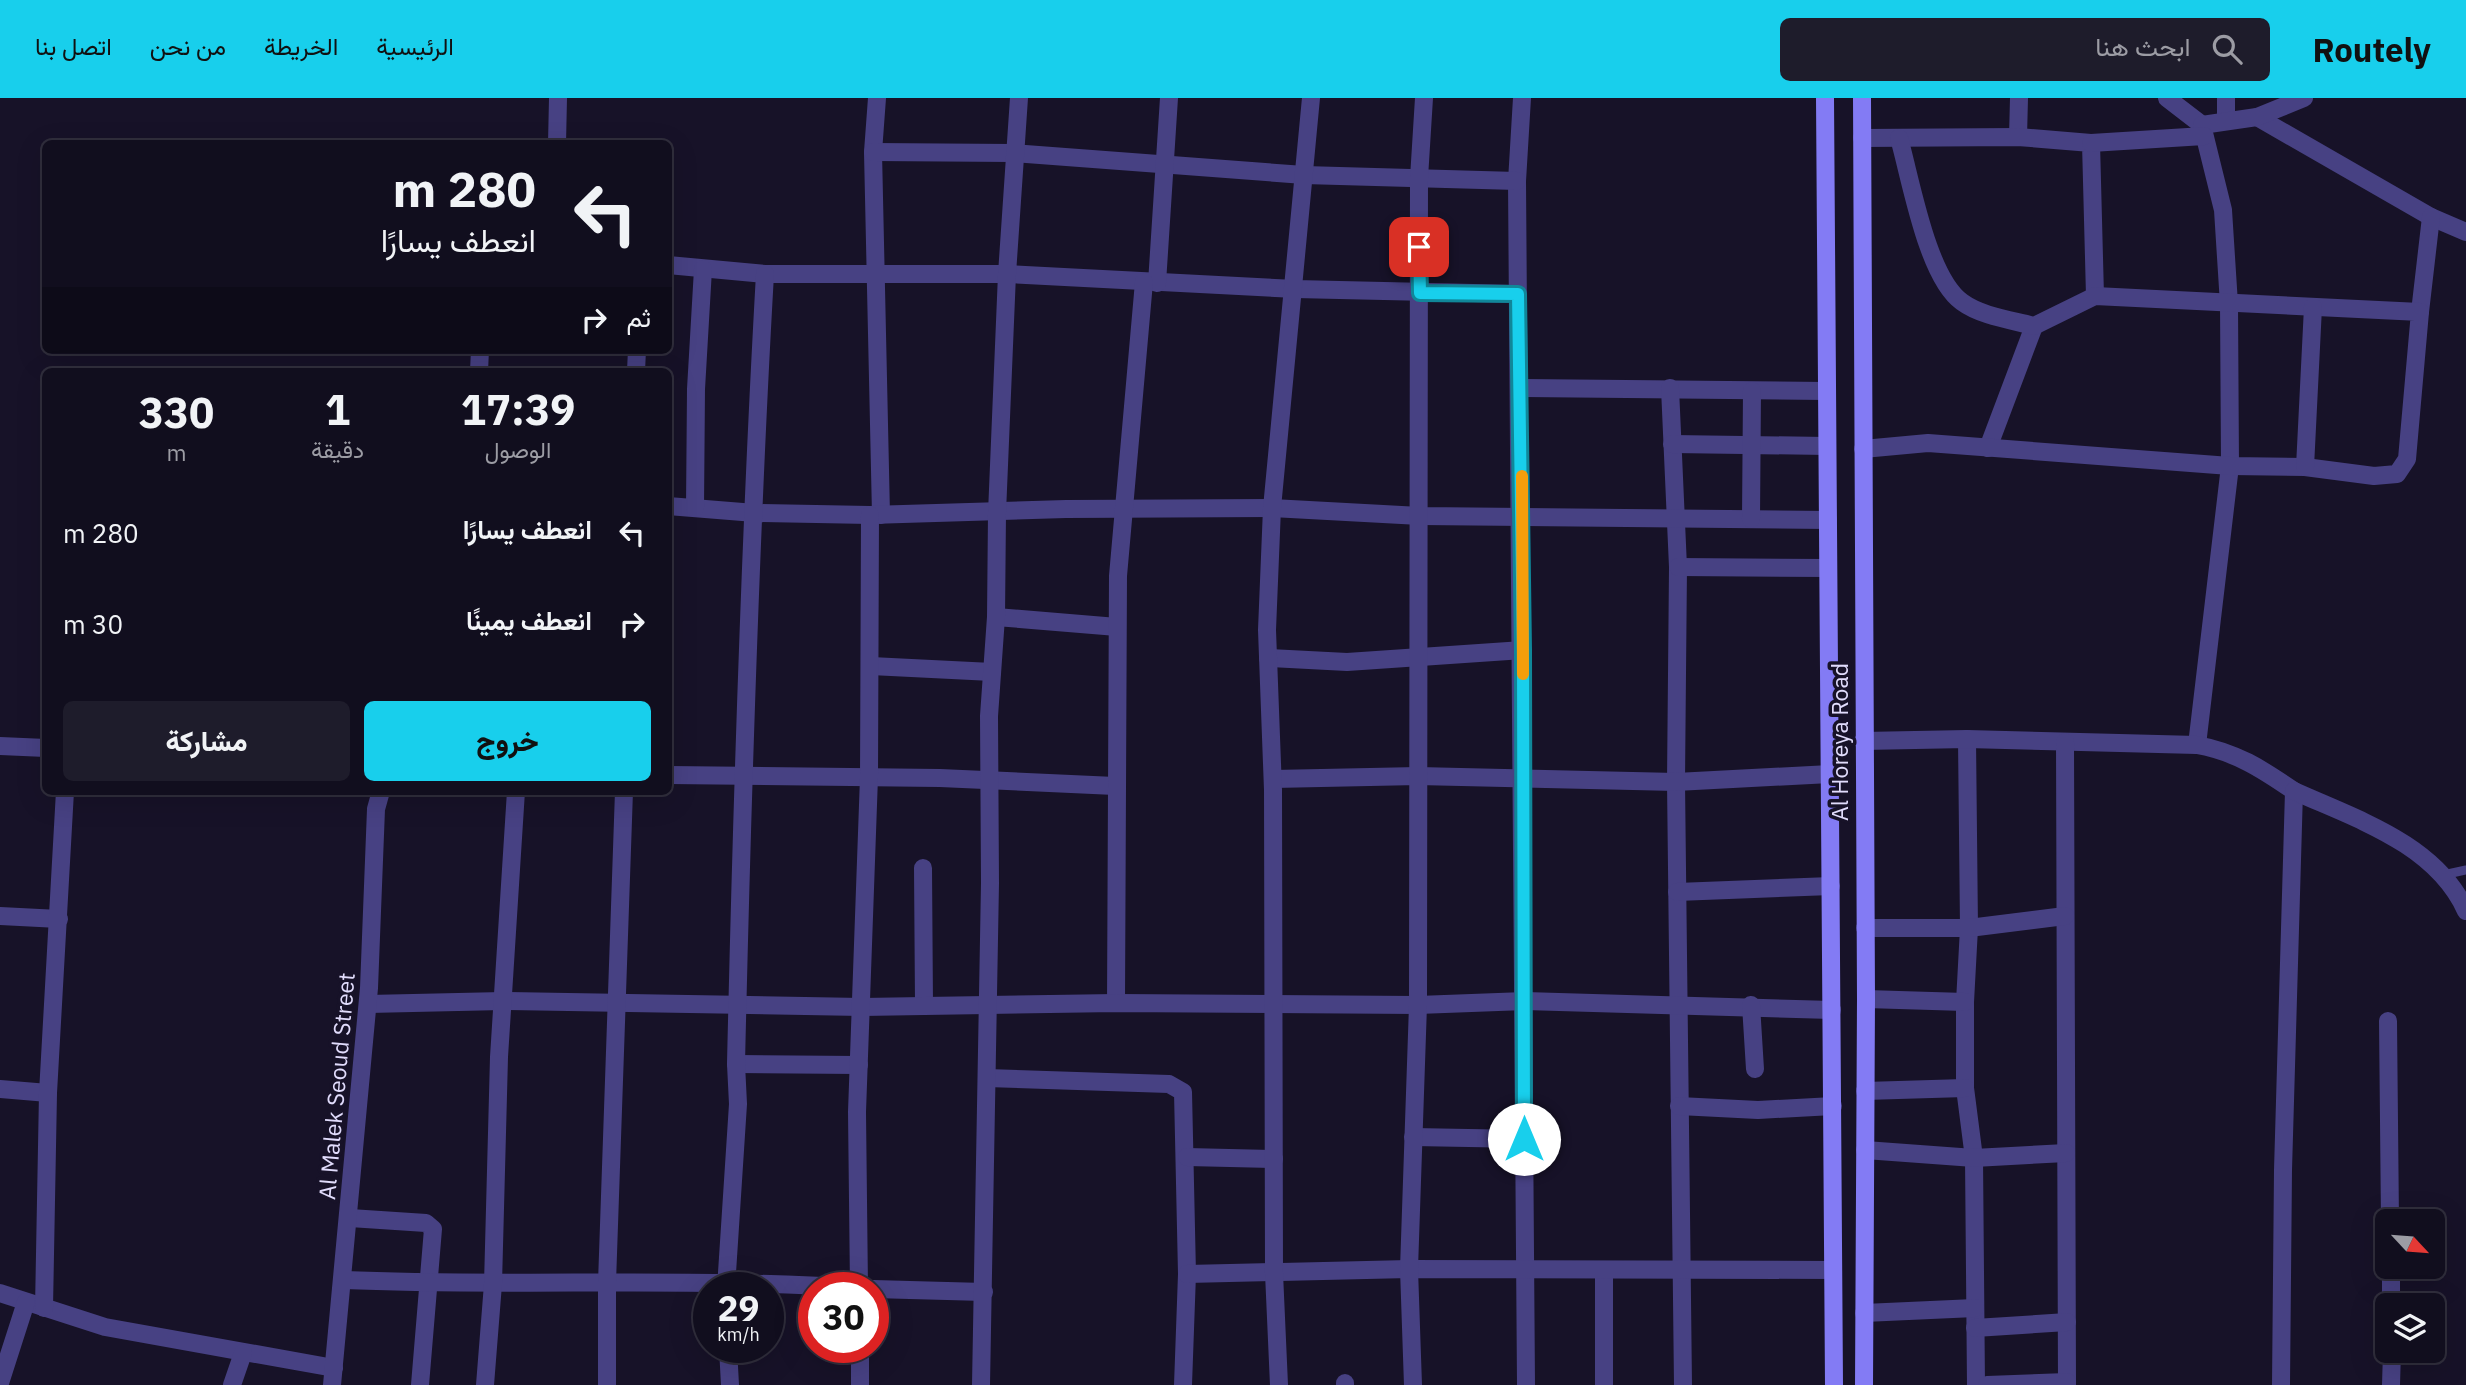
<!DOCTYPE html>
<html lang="ar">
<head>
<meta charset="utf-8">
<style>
  :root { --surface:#110e1e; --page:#1e1c2b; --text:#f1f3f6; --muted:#9c9ca4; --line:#302e3c; --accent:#18cfec }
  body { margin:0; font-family:"IBM Plex Sans",Vazirmatn,sans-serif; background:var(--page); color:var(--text); direction:rtl; height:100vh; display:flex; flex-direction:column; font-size:26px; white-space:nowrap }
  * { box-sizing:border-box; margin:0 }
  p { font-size:23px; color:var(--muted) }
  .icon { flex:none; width:38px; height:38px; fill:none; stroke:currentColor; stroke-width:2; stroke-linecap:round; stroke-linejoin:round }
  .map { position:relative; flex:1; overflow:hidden; direction:ltr }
  .sheet { position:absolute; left:42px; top:270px; width:630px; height:427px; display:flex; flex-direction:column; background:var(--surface); border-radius:10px; box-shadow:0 7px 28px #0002,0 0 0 2px var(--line); direction:rtl }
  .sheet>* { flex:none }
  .top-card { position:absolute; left:42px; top:42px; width:630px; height:214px; border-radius:10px; box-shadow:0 7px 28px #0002,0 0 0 2px var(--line); direction:rtl; background:#110e1e; color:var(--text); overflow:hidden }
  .needle { width:46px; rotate:116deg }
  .tools { position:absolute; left:2375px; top:1111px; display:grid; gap:14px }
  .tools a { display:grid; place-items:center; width:70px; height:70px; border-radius:10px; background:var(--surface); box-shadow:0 7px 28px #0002,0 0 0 2px var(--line); font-size:35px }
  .speed { position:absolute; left:693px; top:1174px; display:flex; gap:14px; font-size:35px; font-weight:700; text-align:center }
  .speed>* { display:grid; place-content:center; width:91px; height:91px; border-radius:50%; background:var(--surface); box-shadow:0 7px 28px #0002,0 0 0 2px var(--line); line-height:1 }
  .speed small { font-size:18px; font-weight:400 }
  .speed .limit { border:10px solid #d22; background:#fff; color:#111 }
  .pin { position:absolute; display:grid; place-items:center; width:60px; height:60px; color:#fff; margin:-30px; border-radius:14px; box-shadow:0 4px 10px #0006 }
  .me { position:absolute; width:77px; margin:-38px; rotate:0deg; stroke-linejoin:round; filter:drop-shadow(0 0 5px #0008) }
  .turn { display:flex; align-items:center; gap:24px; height:147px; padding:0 21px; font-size:32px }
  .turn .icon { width:91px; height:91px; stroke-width:2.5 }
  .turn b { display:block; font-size:49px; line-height:60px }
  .then { display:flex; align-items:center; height:66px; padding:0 21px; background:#0003; gap:14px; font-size:26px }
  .eta { display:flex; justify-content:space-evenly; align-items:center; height:119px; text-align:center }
  .eta b { font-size:42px; font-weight:800; line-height:49px }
  .action { display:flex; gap:14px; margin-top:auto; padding:14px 21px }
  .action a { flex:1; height:80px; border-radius:10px; background:var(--accent); color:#111; font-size:28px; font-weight:800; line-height:80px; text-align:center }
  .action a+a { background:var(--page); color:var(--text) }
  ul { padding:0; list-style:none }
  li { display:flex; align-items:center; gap:21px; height:91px; padding:0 21px }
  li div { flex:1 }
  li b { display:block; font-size:26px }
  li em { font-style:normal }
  header { display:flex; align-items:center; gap:42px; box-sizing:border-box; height:98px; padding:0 35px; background:var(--accent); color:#111 }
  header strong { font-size:33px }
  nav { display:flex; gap:38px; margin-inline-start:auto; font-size:24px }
  .search { width:490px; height:63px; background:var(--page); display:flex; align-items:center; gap:18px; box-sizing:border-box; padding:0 24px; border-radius:10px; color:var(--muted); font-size:26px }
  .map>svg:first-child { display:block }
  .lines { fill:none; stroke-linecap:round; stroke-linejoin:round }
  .service { stroke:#474183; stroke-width:9 }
  .minor { stroke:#474183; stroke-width:18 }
  .secondary { stroke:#837bf4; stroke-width:18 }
  .route-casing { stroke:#108799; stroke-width:18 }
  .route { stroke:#18cfec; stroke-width:12 }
  .slow { stroke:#f59e0b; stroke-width:12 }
  .labels { text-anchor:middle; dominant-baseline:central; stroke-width:7; stroke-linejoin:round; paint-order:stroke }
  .street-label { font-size:23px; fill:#e1dcfc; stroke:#171228 }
</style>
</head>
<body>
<header>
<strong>Routely</strong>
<div class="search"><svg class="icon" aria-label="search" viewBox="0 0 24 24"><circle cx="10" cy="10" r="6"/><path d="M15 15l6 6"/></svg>ابحث هنا</div>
<nav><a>الرئيسية</a><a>الخريطة</a><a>من نحن</a><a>اتصل بنا</a></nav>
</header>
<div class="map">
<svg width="2466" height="1287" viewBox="0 0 2466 1287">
  <rect width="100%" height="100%" fill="#171228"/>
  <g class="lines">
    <polyline class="service" points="2443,777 2466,772"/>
    <g class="minor">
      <polyline points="877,0 873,54 881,417"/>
      <polyline points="1522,0 1517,83 1526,1287"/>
      <polyline points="2167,0 2202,27 2223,112 2229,206 2230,368 2197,647"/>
      <polyline points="2226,0 2226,23"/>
      <polyline points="2257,19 2431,119 2466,134"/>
      <polyline points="2202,27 2257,19 2304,0"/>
      <polyline points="2018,39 2019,0"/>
      <polyline points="1862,40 2018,39 2091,45 2095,198"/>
      <polyline points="2091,45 2204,38"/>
      <polyline points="557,46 558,0"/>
      <polyline points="873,54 1013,55 1304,77 1517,83"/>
      <polyline points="668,167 765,176 1007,176 1295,191 1518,196"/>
      <polyline points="1157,185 1169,0"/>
      <polyline points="2420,214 2431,119"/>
      <polyline points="479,273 480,252"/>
      <polyline points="636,273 637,252"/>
      <polyline points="1521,290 1826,293"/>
      <polyline points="1670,290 1678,469 1676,684 1683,1287"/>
      <polyline points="1672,346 1827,348"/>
      <polyline points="1988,350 2034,228"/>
      <path d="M1863,351L1928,345L2230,368L2305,369L2374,378L2397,376L2407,361L2420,214L2095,198L2034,228C2011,222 1981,218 1962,204C1927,179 1911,82 1899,40"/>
      <polyline points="2305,369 2313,209"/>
      <polyline points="668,408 755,415 870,417 1066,411 1272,410 1420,418 1828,422"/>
      <polyline points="695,410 696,291 703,171"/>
      <polyline points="1751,421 1752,293"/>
      <polyline points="1678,469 1828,470"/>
      <polyline points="996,519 1117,529"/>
      <polyline points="1268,560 1347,564 1523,552"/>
      <polyline points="871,568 992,574"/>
      <polyline points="1967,641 1969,830 1965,904 1965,990 1974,1060 1976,1287"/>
      <path d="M1863,643L1967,641L2197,647C2236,654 2262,671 2294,693L2283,1072L2281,1287"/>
      <polyline points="2065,644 2067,1287"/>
      <polyline points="0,648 46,650"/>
      <polyline points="668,677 940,680 1115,688"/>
      <polyline points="1273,681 1418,678 1676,684 1830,676"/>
      <path d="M2294,693C2356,721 2436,746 2466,813"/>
      <polyline points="923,770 924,907"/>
      <polyline points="1677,794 1831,788"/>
      <polyline points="0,818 59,821"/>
      <polyline points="1865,830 1969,830 2065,818"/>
      <polyline points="1866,901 1965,904"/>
      <polyline points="1116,905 1118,478 1144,184"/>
      <polyline points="368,906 503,903 862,909 1116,905 1418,907 1525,903 1832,912"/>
      <polyline points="1751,907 1755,971"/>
      <polyline points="2388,923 2390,1124"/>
      <polyline points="736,966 859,967"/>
      <polyline points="987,980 1169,986 1183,994 1187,1176 1183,1287"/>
      <polyline points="0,991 48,995"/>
      <polyline points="1865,993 1965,990"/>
      <polyline points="1679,1008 1758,1012 1833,1008"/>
      <polyline points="1413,1039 1524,1041"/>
      <polyline points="1865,1052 1974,1060 2066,1055"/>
      <polyline points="1187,1059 1274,1061"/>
      <polyline points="350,1120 426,1125 433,1131 420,1287"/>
      <polyline points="2391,1169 2391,1208"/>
      <polyline points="1604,1173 1604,1287"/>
      <polyline points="1187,1176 1409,1171 1833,1172"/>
      <path d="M344,1182C515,1189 686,1179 856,1190"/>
      <path d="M726,1190L738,1006L736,966C742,702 750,439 765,176"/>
      <polyline points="859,1190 857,1014 869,679 870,417"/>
      <polyline points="873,1191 984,1194"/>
      <polyline points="0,1195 105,1229 334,1270"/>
      <polyline points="44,1210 48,995 65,693"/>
      <polyline points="1864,1215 1975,1210"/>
      <polyline points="1975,1230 2067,1224"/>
      <polyline points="728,1250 730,1287"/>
      <polyline points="860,1250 860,1287"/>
      <polyline points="0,1285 26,1204"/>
      <polyline points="1345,1285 1345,1287"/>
      <polyline points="232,1287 243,1255"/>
      <polyline points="332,1287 369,890 376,711 381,693"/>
      <polyline points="485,1287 493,1186 499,959 516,693"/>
      <polyline points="607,1287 607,1185 624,693"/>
      <polyline points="981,1287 990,785 989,618 996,519 997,415 1007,176 1019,0"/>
      <polyline points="1279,1287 1274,1175 1273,692 1267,532 1272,410 1311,0"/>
      <polyline points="1413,1287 1409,1171 1418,907 1419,80 1424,0"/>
      <polyline points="1987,1287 2067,1284"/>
      <polyline points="2391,1287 2392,1253"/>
    </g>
    <g class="secondary">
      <polyline points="1825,0 1834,1287"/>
      <polyline points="1862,0 1866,901 1864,1287"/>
    </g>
  </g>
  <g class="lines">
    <defs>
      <polyline id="route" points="1419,149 1420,195 1518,196 1523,552 1524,1041"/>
    </defs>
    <use href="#route" class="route-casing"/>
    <use href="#route" class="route"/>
    <polyline class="slow" points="1522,378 1523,576"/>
  </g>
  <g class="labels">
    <g class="street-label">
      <text transform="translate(1839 644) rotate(-90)">Al Horeya Road</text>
      <text transform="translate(336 988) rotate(-85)">Al Malek Seoud Street</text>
    </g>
  </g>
</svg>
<div class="tools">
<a><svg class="needle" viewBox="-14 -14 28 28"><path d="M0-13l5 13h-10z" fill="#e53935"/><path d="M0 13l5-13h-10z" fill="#9c9ca4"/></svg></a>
<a><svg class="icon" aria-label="layers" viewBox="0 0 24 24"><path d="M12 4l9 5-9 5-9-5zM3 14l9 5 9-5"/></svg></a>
</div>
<div class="speed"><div>29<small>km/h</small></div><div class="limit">30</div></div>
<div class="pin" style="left:1419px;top:149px;background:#d93025"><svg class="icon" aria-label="arrive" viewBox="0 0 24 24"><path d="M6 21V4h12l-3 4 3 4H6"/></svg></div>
<svg class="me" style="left:1524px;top:1041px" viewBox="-20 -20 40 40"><circle r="19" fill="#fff"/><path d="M0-13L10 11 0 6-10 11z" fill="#18cfec"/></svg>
<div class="top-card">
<div class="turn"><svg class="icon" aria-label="left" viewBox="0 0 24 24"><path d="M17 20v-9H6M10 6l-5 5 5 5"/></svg><div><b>280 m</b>انعطف يسارًا</div></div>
<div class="then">ثم<svg class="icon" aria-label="right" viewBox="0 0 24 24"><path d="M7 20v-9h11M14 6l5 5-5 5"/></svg></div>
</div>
<section class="sheet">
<div class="eta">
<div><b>17:39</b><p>الوصول</p></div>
<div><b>1</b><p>دقيقة</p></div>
<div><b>330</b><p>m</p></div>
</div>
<ul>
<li><svg class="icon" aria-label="left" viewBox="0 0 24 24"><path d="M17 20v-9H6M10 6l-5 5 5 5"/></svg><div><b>انعطف يسارًا</b></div><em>280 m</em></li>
<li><svg class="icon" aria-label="right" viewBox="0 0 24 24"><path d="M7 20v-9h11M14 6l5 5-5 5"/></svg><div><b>انعطف يمينًا</b></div><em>30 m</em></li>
</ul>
<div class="action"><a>خروج</a><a>مشاركة</a></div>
</section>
</div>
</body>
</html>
